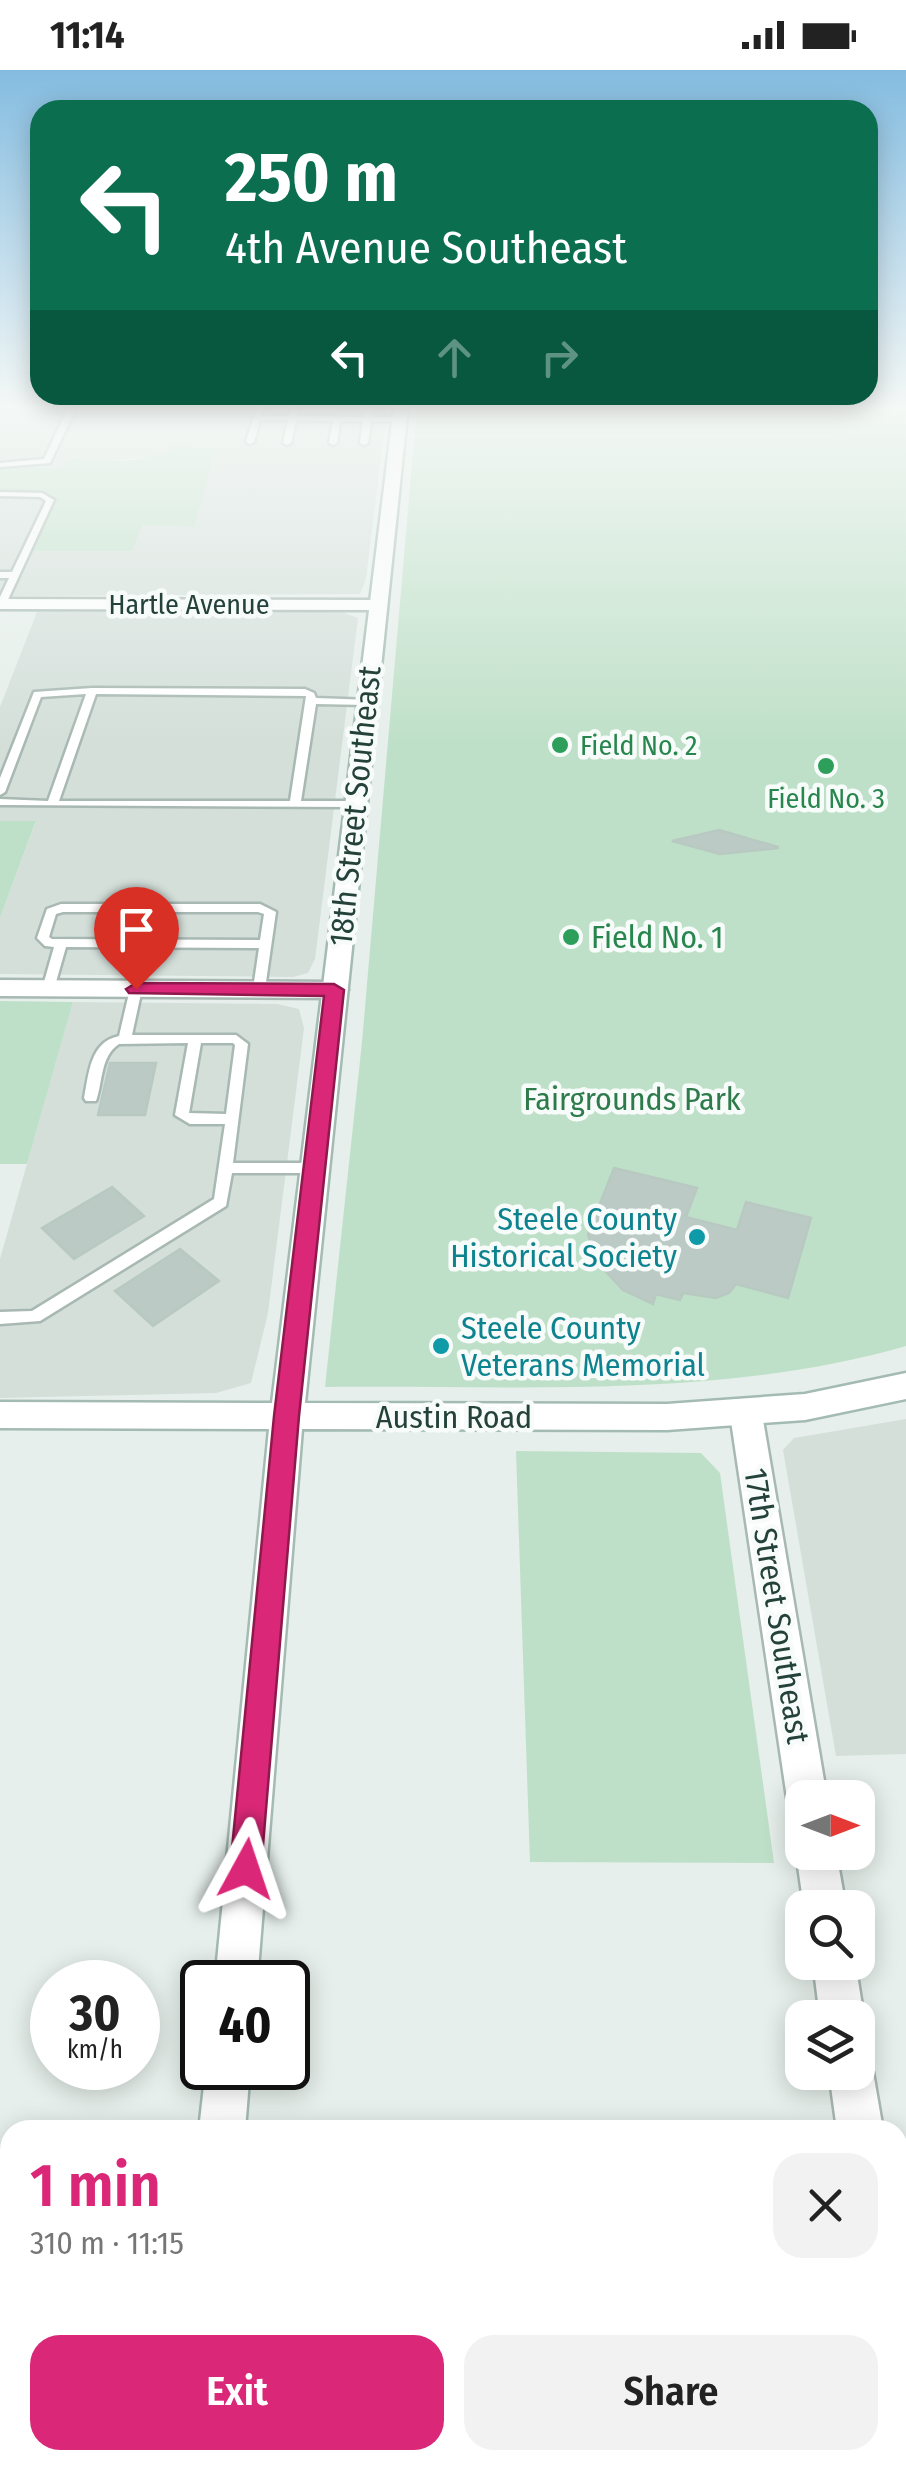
<!DOCTYPE html>
<html lang="en">
<head>
<meta charset="utf-8">
<style>
  :root { --surface:#fff; --page:#f2f2f2; --text:#222; --muted:#767676; --accent:#db2777 }
  body { margin:0; font-family:"Fira Sans Condensed",sans-serif; background:var(--page); color:var(--text); height:100vh; display:flex; flex-direction:column; font-size:38px; white-space:nowrap }
  * { box-sizing:border-box; margin:0 }
  p { font-size:32px; color:var(--muted) }
  .icon { flex:none; width:55px; height:55px; fill:none; stroke:currentColor; stroke-width:2; stroke-linecap:round; stroke-linejoin:round }
  .map { position:relative; flex:1; overflow:hidden }
  .side { position:absolute; left:0px; top:2050px; width:908px; height:350px; display:flex; flex-direction:column; background:var(--surface); border-radius:30px 30px 0 0; box-shadow:0 5px 25px #0003 }
  .side>* { flex:none }
  .hud { position:absolute; left:30px; top:30px; width:848px; height:305px; border-radius:30px; box-shadow:0 5px 25px #0003; background:#0b6e4f; color:#fff; overflow:hidden }
  .needle { width:65px; rotate:90deg }
  .fabs { position:absolute; left:785px; top:1710px; display:grid; gap:20px }
  .fabs a { display:grid; place-items:center; width:90px; height:90px; border-radius:20px; background:var(--surface); box-shadow:0 5px 25px #0003; font-size:50px }
  .speed { position:absolute; left:30px; top:1890px; display:flex; gap:20px; font-size:50px; font-weight:700; text-align:center }
  .speed>* { display:grid; place-content:center; width:130px; height:130px; border-radius:50%; background:var(--surface); box-shadow:0 5px 25px #0003; line-height:1 }
  .speed small { font-size:25px; font-weight:400 }
  .speed .limit { border:5px solid #111; border-radius:15px; background:#fff; color:#111 }
  .pin { position:absolute; display:grid; place-items:center; width:85px; height:85px; color:#fff; margin:-102px -42px; border-radius:50% 50% 50% 0; rotate:-45deg; box-shadow:0 0 10px #0007 }
  .pin .icon { rotate:45deg }
  .me { position:absolute; width:110px; margin:-55px; rotate:5deg; stroke-linejoin:round; filter:drop-shadow(0 0 8px #0008) }
  .turn { display:flex; align-items:center; gap:35px; height:210px; padding:0 30px; font-size:45px }
  .turn .icon { width:130px; height:130px; stroke-width:2.5 }
  .turn b { display:block; font-size:70px; line-height:85px }
  .lanes { display:flex; align-items:center; height:95px; padding:0 30px; background:#0003; justify-content:center; gap:50px; direction:ltr }
  .lanes .off { opacity:.35 }
  .round { display:grid; place-items:center; flex:none; width:105px; height:105px; border-radius:30px; background:var(--page) }
  .head { display:flex; align-items:center; justify-content:space-between; height:170px; padding:0 30px }
  h1 { font-size:60px; font-weight:600; line-height:75px; color:var(--accent) }
  .primary-button { display:flex; gap:20px; margin-top:auto; padding:20px 30px }
  .primary-button a { flex:1; height:115px; border-radius:30px; background:var(--accent); color:#fff; font-size:40px; font-weight:600; line-height:115px; text-align:center }
  .primary-button a+a { background:var(--page); color:var(--text) }
  .status { display:flex; justify-content:space-between; align-items:center; height:70px; padding:0 50px; background:var(--surface); direction:ltr }
  .status svg { height:28px; fill:currentColor }
  .map>svg:first-child { display:block }
  .built { fill:#d4dfda }
  .green { fill:#bfe0c8 }
  .building { fill:#bbcac4; stroke:#b8c9c2; stroke-width:2.5 }
  .lines { fill:none; stroke-linecap:round; stroke-linejoin:round }
  .lane-casing { stroke:#a8b8b2; stroke-width:5 }
  .street-casing { stroke:#a8b8b2; stroke-width:5 }
  .secondary-casing { stroke:#a4bbb3; stroke-width:5 }
  .lane { fill:#fff; fill-rule:evenodd }
  .street { fill:#fff; fill-rule:evenodd }
  .secondary { fill:#fff; fill-rule:evenodd }
  .route { fill:#db2777; stroke:#8e194d; stroke-width:2.5 }
  .leisure-dot { fill:#2e9e5b; stroke:#f7fbf9; stroke-width:4 }
  .culture-dot { fill:#0f9aa8; stroke:#f7fbf9; stroke-width:4 }
  .labels { text-anchor:middle; dominant-baseline:central; stroke-width:9; stroke-linejoin:round; paint-order:stroke }
  .far-street-label { font-size:28px; fill:#24423a; stroke:#f7fbf9 }
  .far-leisure-label { font-size:28px; fill:#27864d; stroke:#f7fbf9; text-anchor:start }
  .street-label { font-size:32px; fill:#24423a; stroke:#f7fbf9 }
  .leisure-label { font-size:32px; fill:#27864d; stroke:#f7fbf9; text-anchor:start }
  .park-label { font-size:32px; fill:#2d7a4b; stroke:#f7fbf9 }
  .culture-label { font-size:32px; fill:#0d838f; stroke:#f7fbf9; text-anchor:end }
</style>
</head>
<body>
<div class="status"><b>11:14</b><svg viewBox="0 0 49 12"><path d="M0 12V9h3v3zM5 12V6h3v6zM10 12V3h3v9zM15 12V0h3v12zM26 1h20v11H26zM47 4h2v5h-2z"/></svg></div>
<div class="map">
<svg width="906" height="2400" viewBox="0 0 906 2400">
  <rect width="100%" height="100%" fill="#e6efeb"/>
  <g class="built">
    <polygon points="0,336 387,336 366,509 360,524 0,526 0,422 51,424 32,481 159,387 110,390 71,387 66,398 0,397"/>
    <polygon points="37,542 342,542 358,548 315,889 308,903 293,907 0,904 0,848 36,752 0,751 0,637"/>
    <polygon points="73,932 277,934 299,939 304,958 268,1243 251,1313 216,1323 0,1328 0,1189"/>
    <polygon points="906,1349 906,1684 836,1686 783,1380 794,1368"/>
  </g>
  <g class="green">
    <path d="M417,336H906V1276C719,1330 518,1315 325,1317L362,972Z"/>
    <path d="M173,377L216,378L194,456L142,455L132,481H31L50,424L0,422V397L65,398L71,387C104,390 146,397 173,377Z"/>
    <polygon points="0,751 36,751 0,848"/>
    <polygon points="0,931 73,932 27,1094 0,1094"/>
    <polygon points="516,1381 701,1383 720,1403 774,1793 530,1792"/>
  </g>
  <g class="building">
    <polygon points="719,760 778,777 778,778 720,784 672,771"/>
    <polygon points="110,993 156,993 145,1045 98,1045"/>
    <polygon points="614,1098 697,1118 686,1147 737,1160 746,1132 811,1148 788,1228 736,1214 729,1223 716,1228 683,1223 680,1230 656,1224 653,1234 623,1220 594,1189 588,1164"/>
    <polygon points="112,1117 144,1146 74,1189 42,1158"/>
    <polygon points="180,1179 219,1211 153,1256 115,1221"/>
  </g>
  <g class="lines">
    <defs>
      <g id="lane">
        <polygon points="69,336 77,336 50,393 0,397 0,393 44,389"/>
        <polygon points="257,336 265,336 261,346 289,346 291,336 299,336 297,346 364,347 365,336 373,336 371,347 399,347 403,349 399,351 371,351 368,373 364,375 360,373 363,351 340,351 337,373 333,375 329,373 333,351 296,350 291,373 287,375 283,373 288,350 260,350 254,372 250,374 246,372"/>
        <polygon points="0,422 42,423 54,430 6,534 1,537 0,527 9,508 0,508 0,502 12,502 46,431 40,427 0,426"/>
        <path d="M92,618L305,619L314,623L316,628L371,630L372,632L367,635L316,634L301,731H355L360,734L355,737L0,735V729L48,731L86,624L41,627L5,722L0,725V708L34,622ZM96,624L306,626L290,731H59Z"/>
        <path d="M61,834H260L276,842L265,919L259,923L253,919L259,878L66,877L54,919L52,922H44L42,919L54,877L45,876L37,868L47,839ZM63,842H258L264,844L260,870L52,869L49,867L56,844Z"/>
        <path d="M136,915L142,919L132,965H236L248,974L233,1093H314L321,1098L314,1103H232L226,1136L40,1251L0,1254V1242L32,1241L214,1129L225,1054H190L175,1045L188,973L119,974C100,987 103,1011 96,1031H86L84,1028C89,1003 90,972 119,966L130,919ZM201,973H233L235,975L226,1044L189,1043Z"/>
      </g>
      <g id="street">
        <polygon points="0,529 378,530 387,535 378,540 0,539"/>
        <polygon points="0,910 335,912 348,920 335,928 0,926"/>
        <polygon points="746,1331 758,1335 762,1344 827,1728 802,1728 802,1745 793,1742 787,1728 730,1344 734,1335"/>
        <polygon points="802,1768 802,1782 836,1782 846,1838 804,1838 796,1782"/>
        <polygon points="813,1892 855,1892 864,1948 858,1963 858,1948 820,1948"/>
        <polygon points="858,1983 867,1986 873,2002 883,2060 837,2060 829,2002 858,2002"/>
        <polygon points="898,2269 906,2273 906,2373 898,2370"/>
      </g>
      <g id="secondary">
        <polygon points="394,336 408,336 305,1333 667,1334 805,1324 906,1303 906,1329 805,1350 667,1360 302,1359 257,1912 215,1912 269,1359 0,1358 0,1332 272,1333"/>
        <polygon points="206,1998 250,1998 245,2060 199,2060"/>
        <polygon points="167,2390 219,2390 218,2400 166,2400"/>
      </g>
    </defs>
    <use href="#lane" class="lane-casing"/>
    <use href="#street" class="street-casing"/>
    <use href="#secondary" class="secondary-casing"/>
    <use href="#lane" class="lane"/>
    <use href="#street" class="street"/>
    <use href="#secondary" class="secondary"/>
  </g>
  <linearGradient id="sky" x2="0" y2="1"><stop stop-color="#84bce0"/><stop offset="0.5" stop-color="#f4f8f6"/><stop offset="1" stop-color="#f4f8f6" stop-opacity="0"/></linearGradient>
  <rect width="906" height="672" fill="url(#sky)"/>
  <polygon class="route" points="136,913 334,914 344,920 299,1346 261,1799 257,1810 246,1815 235,1810 230,1799 274,1346 324,926 129,923 126,919"/>
  <g class="leisure-dot">
    <circle cx="560" cy="675" r="10"/>
    <circle cx="826" cy="696" r="10"/>
    <circle cx="571" cy="867" r="10"/>
  </g>
  <g class="culture-dot">
    <circle cx="697" cy="1167" r="10"/>
    <circle cx="441" cy="1276" r="10"/>
  </g>
  <g class="labels">
    <g class="far-street-label">
      <text x="189" y="534">Hartle Avenue</text>
    </g>
    <g class="far-leisure-label">
      <text x="580" y="675">Field No. 2</text>
      <text x="826" y="728" text-anchor="middle">Field No. 3</text>
    </g>
    <g class="street-label">
      <text transform="translate(355 736) rotate(-84)">18th Street Southeast</text>
      <text x="454" y="1347">Austin Road</text>
      <text transform="translate(777 1536) rotate(81)">17th Street Southeast</text>
    </g>
    <g class="leisure-label">
      <text x="591" y="867">Field No. 1</text>
    </g>
    <g class="park-label">
      <text x="632" y="1029">Fairgrounds Park</text>
    </g>
    <g class="culture-label">
      <text x="677" y="1149">Steele County<tspan x="677" dy="37">Historical Society</tspan></text>
      <text x="461" y="1258" text-anchor="start">Steele County<tspan x="461" dy="37">Veterans Memorial</tspan></text>
    </g>
  </g>
</svg>
<div class="fabs">
<a><svg class="needle" viewBox="-14 -14 28 28"><path d="M0-13l5 13h-10z" fill="#e53935"/><path d="M0 13l5-13h-10z" fill="#767676"/></svg></a>
<a><svg class="icon" aria-label="search" viewBox="0 0 24 24"><circle cx="10" cy="10" r="6"/><path d="M15 15l6 6"/></svg></a>
<a><svg class="icon" aria-label="layers" viewBox="0 0 24 24"><path d="M12 4l9 5-9 5-9-5zM3 14l9 5 9-5"/></svg></a>
</div>
<div class="speed"><div>30<small>km/h</small></div><div class="limit">40</div></div>
<div class="pin" style="left:136px;top:919px;background:#d93025"><svg class="icon" aria-label="arrive" viewBox="0 0 24 24"><path d="M6 21V4h12l-3 4 3 4H6"/></svg></div>
<svg class="me" style="left:246px;top:1799px" viewBox="-20 -20 40 40"><path d="M0-17L14 15 0 8-14 15z" fill="#db2777" stroke="#fff" stroke-width="4"/></svg>
<div class="hud">
<div class="turn"><svg class="icon" aria-label="left" viewBox="0 0 24 24"><path d="M17 20v-9H6M10 6l-5 5 5 5"/></svg><div><b>250 m</b>4th Avenue Southeast</div></div>
<div class="lanes"><svg class="icon" aria-label="left" viewBox="0 0 24 24"><path d="M17 20v-9H6M10 6l-5 5 5 5"/></svg><svg class="icon off" aria-label="ahead" viewBox="0 0 24 24"><path d="M12 20V5M6 11l6-6 6 6"/></svg><svg class="icon off" aria-label="right" viewBox="0 0 24 24"><path d="M7 20v-9h11M14 6l5 5-5 5"/></svg></div>
</div>
<section class="side">
<div class="head"><div><h1>1 min</h1><p>310 m · 11:15</p></div><a class="round"><svg class="icon" aria-label="close" viewBox="0 0 24 24"><path d="M6 6l12 12M18 6L6 18"/></svg></a></div>
<div class="primary-button"><a>Exit</a><a>Share</a></div>
</section>
</div>
</body>
</html>
